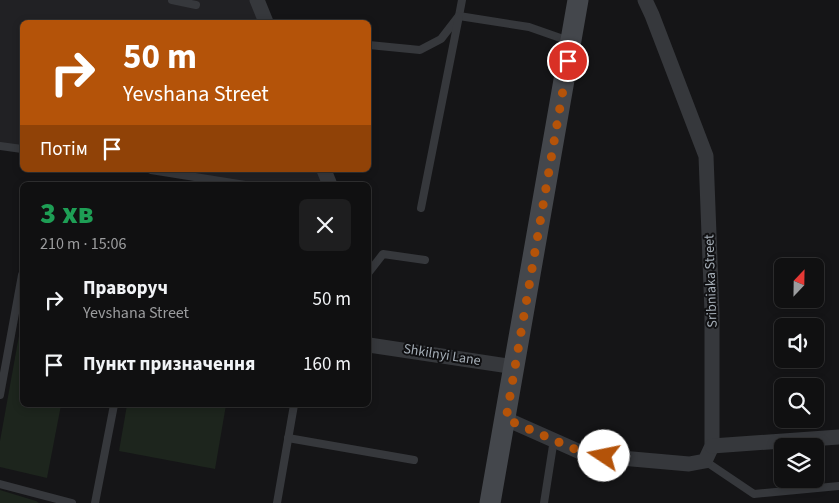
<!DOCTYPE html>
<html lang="uk">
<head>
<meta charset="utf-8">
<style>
  :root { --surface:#101011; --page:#1e1e1f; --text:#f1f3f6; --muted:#9c9d9f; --line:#303031 }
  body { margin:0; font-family:"Source Sans 3",sans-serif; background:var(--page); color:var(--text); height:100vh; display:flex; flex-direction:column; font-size:19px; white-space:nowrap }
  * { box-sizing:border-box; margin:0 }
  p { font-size:16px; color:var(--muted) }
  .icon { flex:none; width:28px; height:28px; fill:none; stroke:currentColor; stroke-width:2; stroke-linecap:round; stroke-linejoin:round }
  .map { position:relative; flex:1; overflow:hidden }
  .details { position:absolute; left:20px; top:182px; width:351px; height:225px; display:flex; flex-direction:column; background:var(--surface); border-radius:8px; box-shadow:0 2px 8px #0003,0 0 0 1px var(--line) }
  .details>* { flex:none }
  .top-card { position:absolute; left:20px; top:20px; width:351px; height:152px; border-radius:8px; box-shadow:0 2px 8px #0003,0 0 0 1px var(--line); background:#b45309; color:#fff; overflow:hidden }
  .needle { width:32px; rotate:22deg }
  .tools { position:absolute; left:774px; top:258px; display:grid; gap:10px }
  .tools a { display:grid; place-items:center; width:50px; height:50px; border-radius:8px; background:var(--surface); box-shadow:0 2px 8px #0003,0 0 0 1px var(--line); font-size:25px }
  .pin { position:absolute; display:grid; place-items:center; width:42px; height:42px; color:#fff; margin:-21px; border:2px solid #fff; border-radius:50%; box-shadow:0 1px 5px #0007 }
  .me { position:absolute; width:55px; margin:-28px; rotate:281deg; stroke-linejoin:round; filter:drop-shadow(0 0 4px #0008) }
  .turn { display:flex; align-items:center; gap:18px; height:105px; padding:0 20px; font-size:22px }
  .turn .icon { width:65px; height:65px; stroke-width:2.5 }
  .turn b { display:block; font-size:35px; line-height:42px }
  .then { display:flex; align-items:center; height:48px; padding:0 20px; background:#0003; gap:10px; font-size:19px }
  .round { display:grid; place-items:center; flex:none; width:52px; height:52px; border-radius:8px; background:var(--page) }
  .overview { display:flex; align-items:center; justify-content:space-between; height:85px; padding:0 20px }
  h1 { font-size:30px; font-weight:800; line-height:38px; color:#1e9e55 }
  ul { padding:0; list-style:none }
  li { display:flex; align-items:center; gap:15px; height:65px; padding:0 20px }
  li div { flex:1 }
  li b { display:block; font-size:19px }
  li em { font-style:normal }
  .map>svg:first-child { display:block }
  .built { fill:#212124 }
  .green { fill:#1d251d }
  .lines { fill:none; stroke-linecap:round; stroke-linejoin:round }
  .service { stroke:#36383c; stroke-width:8 }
  .minor { stroke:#36383c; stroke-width:15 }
  .secondary { stroke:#44474c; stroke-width:21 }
  .route { stroke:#b45309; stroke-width:9; stroke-dasharray:0 16.2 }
  .labels { text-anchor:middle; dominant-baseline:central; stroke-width:4; stroke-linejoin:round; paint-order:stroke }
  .street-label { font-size:14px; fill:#a6afb8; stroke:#101012 }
</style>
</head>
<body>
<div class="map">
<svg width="839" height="503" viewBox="0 0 839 503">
  <rect width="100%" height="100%" fill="#151517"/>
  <g class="built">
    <polygon points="0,0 257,0 266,22 22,22 22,149 0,145"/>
    <polygon points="154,170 324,170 330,185 247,185"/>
  </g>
  <g class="green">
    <polygon points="22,319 22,405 61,405 47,478 0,467 0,441"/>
    <polygon points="127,405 226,405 215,469 119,451"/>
    <polygon points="0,490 36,501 39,503 0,503"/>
  </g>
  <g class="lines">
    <g class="service">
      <polyline points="172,0 196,5"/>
      <polyline points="462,0 459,16 529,27 569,41"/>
      <polyline points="369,45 420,50 441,39 458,17"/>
      <polyline points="0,146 22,149"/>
      <polyline points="151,170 245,185"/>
      <polyline points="421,208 459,16"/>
      <polyline points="369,272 383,254 425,260"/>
      <polyline points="0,395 22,275"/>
      <polyline points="288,438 414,460"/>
      <polyline points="705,461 754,494 839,486"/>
      <polyline points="0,484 72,503"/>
      <polyline points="95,503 114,405"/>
      <polyline points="277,503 294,405"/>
      <polyline points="544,503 554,439"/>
    </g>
    <g class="minor">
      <polyline points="257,0 266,22"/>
      <polyline points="324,170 330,185"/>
      <polyline points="369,345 515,367"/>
      <polyline points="506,419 587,455 689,464 705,461 712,446 712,313 706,156 652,15 645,0"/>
      <polyline points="712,446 839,437"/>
    </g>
    <polyline class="secondary" points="490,503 578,0"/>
  </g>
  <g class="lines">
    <polyline class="route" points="568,61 506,419 586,454 604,456"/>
  </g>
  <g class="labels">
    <g class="street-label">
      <text transform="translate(711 281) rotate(-92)">Sribniaka Street</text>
      <text transform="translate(442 355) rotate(9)">Shkilnyi Lane</text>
    </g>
  </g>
</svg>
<div class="tools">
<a><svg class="needle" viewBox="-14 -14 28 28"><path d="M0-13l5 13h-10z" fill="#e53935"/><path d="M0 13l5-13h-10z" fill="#9c9d9f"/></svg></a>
<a><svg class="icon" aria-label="sound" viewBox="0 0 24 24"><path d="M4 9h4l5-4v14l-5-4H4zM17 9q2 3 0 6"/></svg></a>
<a><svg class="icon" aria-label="search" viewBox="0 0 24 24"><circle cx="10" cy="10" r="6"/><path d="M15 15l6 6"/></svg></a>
<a><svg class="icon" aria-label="layers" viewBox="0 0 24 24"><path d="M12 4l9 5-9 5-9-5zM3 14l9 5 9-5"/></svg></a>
</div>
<div class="pin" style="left:568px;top:61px;background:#d93025"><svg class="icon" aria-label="arrive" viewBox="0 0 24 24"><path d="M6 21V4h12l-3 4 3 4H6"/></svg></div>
<svg class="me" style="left:604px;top:456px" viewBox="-20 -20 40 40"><circle r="19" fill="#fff"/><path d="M0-13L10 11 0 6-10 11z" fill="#b45309"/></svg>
<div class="top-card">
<div class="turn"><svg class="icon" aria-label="right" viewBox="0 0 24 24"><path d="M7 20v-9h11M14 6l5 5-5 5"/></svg><div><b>50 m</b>Yevshana Street</div></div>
<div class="then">Потім<svg class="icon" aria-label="arrive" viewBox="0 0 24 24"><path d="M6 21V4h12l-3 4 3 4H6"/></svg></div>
</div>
<section class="details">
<div class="overview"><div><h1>3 хв</h1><p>210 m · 15:06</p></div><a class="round"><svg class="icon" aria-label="close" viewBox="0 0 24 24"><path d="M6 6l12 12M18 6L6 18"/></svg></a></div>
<ul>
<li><svg class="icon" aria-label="right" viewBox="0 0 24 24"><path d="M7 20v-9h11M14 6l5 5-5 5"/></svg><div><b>Праворуч</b><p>Yevshana Street</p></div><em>50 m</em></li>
<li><svg class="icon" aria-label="arrive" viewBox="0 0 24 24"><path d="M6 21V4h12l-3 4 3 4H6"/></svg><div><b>Пункт призначення</b></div><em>160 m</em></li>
</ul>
</section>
</div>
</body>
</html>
